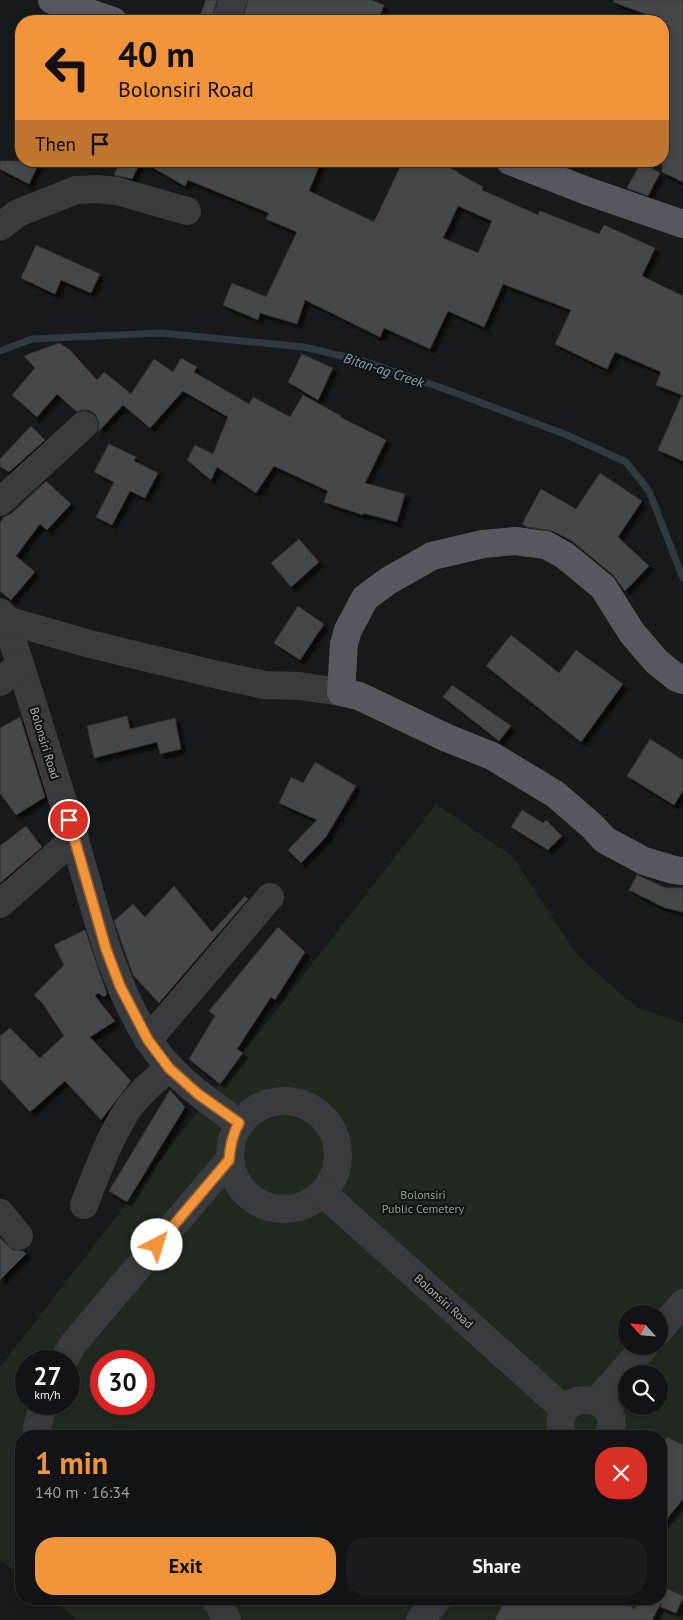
<!DOCTYPE html>
<html lang="en">
<head>
<meta charset="utf-8">
<style>
  :root { --surface:#121314; --page:#1b1c1d; --text:#f1f3f6; --muted:#9c9ea0; --line:#313234; --accent:#f1943a }
  body { margin:0; font-family:"PT Sans",sans-serif; background:var(--page); color:var(--text); height:100vh; display:flex; flex-direction:column; font-size:19px; white-space:nowrap }
  * { box-sizing:border-box; margin:0 }
  p { font-size:16px; color:var(--muted) }
  .icon { flex:none; width:28px; height:28px; fill:none; stroke:currentColor; stroke-width:2; stroke-linecap:round; stroke-linejoin:round }
  .map { position:relative; flex:1; overflow:hidden }
  .sheet { position:absolute; left:15px; top:1430px; width:652px; height:175px; display:flex; flex-direction:column; background:var(--surface); border-radius:20px; box-shadow:0 2px 8px #0003,0 0 0 1px var(--line) }
  .sheet>* { flex:none }
  .top-card { position:absolute; left:15px; top:15px; width:654px; height:152px; border-radius:20px; box-shadow:0 2px 8px #0003,0 0 0 1px var(--line); background:#f1943a; color:#111; overflow:hidden }
  .needle { width:32px; rotate:296deg }
  .fabs { position:absolute; left:618px; top:1305px; display:grid; gap:10px }
  .fabs a { display:grid; place-items:center; width:50px; height:50px; border-radius:50%; background:var(--surface); box-shadow:0 2px 8px #0003,0 0 0 1px var(--line); font-size:25px }
  .speed { position:absolute; left:15px; top:1350px; display:flex; gap:10px; font-size:25px; font-weight:700; text-align:center }
  .speed>* { display:grid; place-content:center; width:65px; height:65px; border-radius:50%; background:var(--surface); box-shadow:0 2px 8px #0003,0 0 0 1px var(--line); line-height:1 }
  .speed small { font-size:12px; font-weight:400 }
  .speed .limit { border:8px solid #d22; background:#fff; color:#111 }
  .pin { position:absolute; display:grid; place-items:center; width:42px; height:42px; color:#fff; margin:-21px; border:2px solid #fff; border-radius:50%; box-shadow:0 1px 5px #0007 }
  .me { position:absolute; width:55px; margin:-28px; rotate:40deg; stroke-linejoin:round; filter:drop-shadow(0 0 4px #0008) }
  .turn { display:flex; align-items:center; gap:18px; height:105px; padding:0 20px; font-size:22px }
  .turn .icon { width:65px; height:65px; stroke-width:2.5 }
  .turn b { display:block; font-size:35px; line-height:42px }
  .then { display:flex; align-items:center; height:48px; padding:0 20px; background:#0003; gap:10px; font-size:19px }
  .round { display:grid; place-items:center; flex:none; width:52px; height:52px; border-radius:20px; background:var(--page) }
  .headline { display:flex; align-items:center; justify-content:space-between; height:85px; padding:0 20px }
  h1 { font-size:30px; font-weight:700; line-height:38px; color:var(--accent) }
  .button { display:flex; gap:10px; margin-top:auto; padding:10px 20px }
  .button a { flex:1; height:58px; border-radius:20px; background:var(--accent); color:#111; font-size:20px; font-weight:700; line-height:58px; text-align:center }
  .button a+a { background:var(--page); color:var(--text) }
  .map>svg:first-child { display:block }
  .green { fill:#202920; fill-rule:evenodd }
  .lines { fill:none; stroke-linecap:round; stroke-linejoin:round }
  .stream { stroke:#2e3a3f; stroke-width:7 }
  .building { fill:#45474a; stroke:#323336; fill-rule:evenodd; filter:url(#shadow) }
  .minor { stroke:#393b3f; stroke-width:28 }
  .major { stroke:#55595e; stroke-width:28 }
  .route-casing { stroke:#9d6026; stroke-width:12 }
  .route { stroke:#f1943a; stroke-width:9 }
  .labels { text-anchor:middle; dominant-baseline:central; stroke-width:4.5; stroke-linejoin:round; paint-order:stroke }
  .street-label { font-size:12px; fill:#abb2ba; stroke:#131415 }
  .park-label { font-size:12px; fill:#86a582; stroke:#131415 }
  .water-label { font-size:14px; font-style:italic; fill:#82a6b4; stroke:#131415 }
</style>
</head>
<body>
<div class="map">
<svg width="683" height="1620" viewBox="0 0 683 1620">
  <defs>
    <filter id="shadow"><feDropShadow dx="4.5" dy="4.5" stdDeviation="1" flood-color="#0009"/></filter>
  </defs>
  <rect width="100%" height="100%" fill="#18191a"/>
  <path class="green" d="M436,804L512,856L578,956L636,1007L683,1023V1620H78L50,1599H661V1436H21V1576L0,1560V1367ZM626,1314H659V1346H626ZM26,1361H69V1404H26ZM101,1361H144V1404H101ZM626,1374H659V1406H626Z"/>
  <g class="lines">
    <polyline class="stream" points="0,351 32,339 161,333 304,347 363,361 445,389 567,435 626,462 649,491 683,578"/>
  </g>
  <g class="building">
    <polygon points="206,0 217,0 211,21 198,21"/>
    <polygon points="248,0 371,0 384,5 378,21 242,21"/>
    <polygon points="614,0 683,0 683,182 662,172 662,20 613,2"/>
    <polygon points="0,161 40,161 29,184 0,169"/>
    <path d="M121,161H321L309,191L374,222L403,161H436L458,172V173L483,187L482,190L538,215L540,211L599,234L604,225L655,248L642,276L683,296V461L658,450L682,395L656,385L661,372L615,352L607,369L555,344L571,310L503,284L484,327L448,311L430,349L384,328L380,337L305,300L297,324L260,313L258,320L223,305L232,283L266,297L297,232L266,219L269,213L188,180L185,186L141,161L132,179L114,175ZM458,206L492,221L478,253L443,238Z"/>
    <polygon points="641,162 660,173 648,196 627,188"/>
    <polygon points="36,245 100,274 91,293 61,280 55,294 21,278"/>
    <polygon points="59,343 70,350 97,380 104,372 131,394 154,359 173,372 181,358 197,367 194,372 249,404 253,397 290,417 303,395 341,416 340,417 386,440 365,483 405,494 397,522 363,513 363,515 324,502 328,491 274,466 256,493 217,467 211,480 187,460 195,445 213,454 228,417 183,391 150,428 123,405 98,432 99,422 95,414 88,410 81,410 77,412 57,394 37,417 12,395 35,368 24,356"/>
    <polygon points="302,354 333,368 318,400 288,382"/>
    <polygon points="31,426 45,440 9,472 0,466 0,459"/>
    <polygon points="109,444 136,457 134,461 158,473 145,498 130,491 112,525 96,517 114,482 94,472"/>
    <polygon points="600,473 642,501 618,537 649,566 625,591 613,575 572,541 553,531 527,527 522,524 541,489 576,509"/>
    <polygon points="46,481 71,504 47,530 40,524 16,556 35,572 11,600 0,591 0,523 4,517 11,514"/>
    <polygon points="299,539 319,562 291,587 271,563"/>
    <polygon points="298,606 324,624 300,660 274,643"/>
    <polygon points="511,635 559,673 576,650 623,684 581,742 486,666"/>
    <polygon points="452,685 511,726 499,741 443,697"/>
    <polygon points="127,716 130,729 175,718 181,749 160,754 157,742 94,758 87,726"/>
    <polygon points="20,717 45,797 16,815 0,793 0,728"/>
    <polygon points="650,739 683,760 683,791 674,805 627,776"/>
    <polygon points="315,762 356,786 326,837 301,863 288,850 317,820 279,803 291,777 303,783"/>
    <polygon points="522,810 543,823 546,820 562,836 548,850 511,827"/>
    <polygon points="26,826 42,847 0,883 0,846"/>
    <polygon points="637,875 666,888 683,888 683,912 665,908 629,890"/>
    <polygon points="174,886 212,932 245,896 248,899 159,1003 133,975 114,921 133,904 145,917"/>
    <polygon points="278,927 305,952 275,1000 271,997 237,1049 243,1053 220,1084 189,1059 215,1016 209,1011"/>
    <polygon points="85,930 107,994 104,997 98,993 95,996 115,1021 90,1037 131,1081 101,1120 65,1081 30,1112 0,1079 0,1036 10,1028 40,1058 64,1036 43,1004 34,995 64,965 54,945"/>
    <polygon points="170,1090 185,1107 127,1202 109,1191"/>
    <polygon points="0,1238 13,1250 23,1251 26,1254 0,1280"/>
    <polygon points="667,1437 683,1445 683,1499 661,1526 661,1449"/>
    <polygon points="661,1586 683,1596 683,1598 676,1613 661,1607 661,1603 652,1620 495,1620 505,1599 620,1599 635,1609 640,1599 661,1599"/>
  </g>
  <g class="lines">
    <g class="minor">
      <polyline points="226,21 233,0"/>
      <polyline points="0,227 18,213 76,190 97,189 117,191 187,211"/>
      <polyline points="0,502 84,425"/>
      <path d="M0,612L6,620C29,692 52,765 74,837C95,907 109,976 148,1039C170,1075 205,1099 239,1123"/>
      <polyline points="6,620 90,644 218,675 265,685 299,686 341,692"/>
      <polyline points="0,682 20,664"/>
      <polyline points="0,904 75,838"/>
      <polyline points="148,1040 270,897"/>
      <circle cx="284" cy="1155" r="54"/>
      <polyline points="323,1193 565,1410"/>
      <path d="M84,1205C97,1172 109,1138 128,1109C139,1093 155,1080 169,1068"/>
      <polyline points="0,1213 19,1236"/>
      <polyline points="659,1331 683,1303"/>
      <polyline points="63,1361 73,1344 229,1160"/>
      <polyline points="597,1401 645,1346"/>
      <polyline points="37,1436 37,1428 43,1404"/>
      <path d="M563,1436C545,1386 629,1390 608,1436"/>
      <polyline points="214,1599 217,1601 227,1620"/>
      <polyline points="420,1620 438,1599"/>
    </g>
    <g class="major">
      <polyline points="52,0 113,21"/>
      <polyline points="510,161 587,191 683,224"/>
      <polyline points="683,680 677,678 657,662 632,633 603,587 574,563 564,555 546,545 515,541 483,544 432,556 388,581 365,598 348,630 344,644 341,692 359,696 447,738 492,756 555,794 592,826 605,840 644,861 674,870 683,871"/>
    </g>
  </g>
  <g class="lines">
    <defs>
      <path id="route" d="M69,820L106,949L120,986L148,1040L169,1068L198,1094L239,1123C232,1135 230,1146 229,1160L157,1245"/>
    </defs>
    <use href="#route" class="route-casing"/>
    <use href="#route" class="route"/>
  </g>
  <g class="labels">
    <g class="street-label">
      <text transform="translate(45 743) rotate(73)">Bolonsiri Road</text>
      <text transform="translate(444 1301) rotate(42)">Bolonsiri Road</text>
    </g>
    <g class="park-label">
      <text x="423" y="1194">Bolonsiri<tspan x="423" dy="14">Public Cemetery</tspan></text>
    </g>
    <g class="water-label">
      <text transform="translate(384 370) rotate(18)">Bitan-ag Creek</text>
    </g>
  </g>
</svg>
<div class="fabs">
<a><svg class="needle" viewBox="-14 -14 28 28"><path d="M0-13l5 13h-10z" fill="#e53935"/><path d="M0 13l5-13h-10z" fill="#9c9ea0"/></svg></a>
<a><svg class="icon" aria-label="search" viewBox="0 0 24 24"><circle cx="10" cy="10" r="6"/><path d="M15 15l6 6"/></svg></a>
</div>
<div class="speed"><div>27<small>km/h</small></div><div class="limit">30</div></div>
<div class="pin" style="left:69px;top:820px;background:#d93025"><svg class="icon" aria-label="arrive" viewBox="0 0 24 24"><path d="M6 21V4h12l-3 4 3 4H6"/></svg></div>
<svg class="me" style="left:157px;top:1245px" viewBox="-20 -20 40 40"><circle r="19" fill="#fff"/><path d="M0-13L10 11 0 6-10 11z" fill="#f1943a"/></svg>
<div class="top-card">
<div class="turn"><svg class="icon" aria-label="left" viewBox="0 0 24 24"><path d="M17 20v-9H6M10 6l-5 5 5 5"/></svg><div><b>40 m</b>Bolonsiri Road</div></div>
<div class="then">Then<svg class="icon" aria-label="arrive" viewBox="0 0 24 24"><path d="M6 21V4h12l-3 4 3 4H6"/></svg></div>
</div>
<section class="sheet">
<div class="headline"><div><h1>1 min</h1><p>140 m · 16:34</p></div><a class="round" style="background:#d93025;color:#fff"><svg class="icon" aria-label="close" viewBox="0 0 24 24"><path d="M6 6l12 12M18 6L6 18"/></svg></a></div>
<div class="button"><a>Exit</a><a>Share</a></div>
</section>
</div>
</body>
</html>
